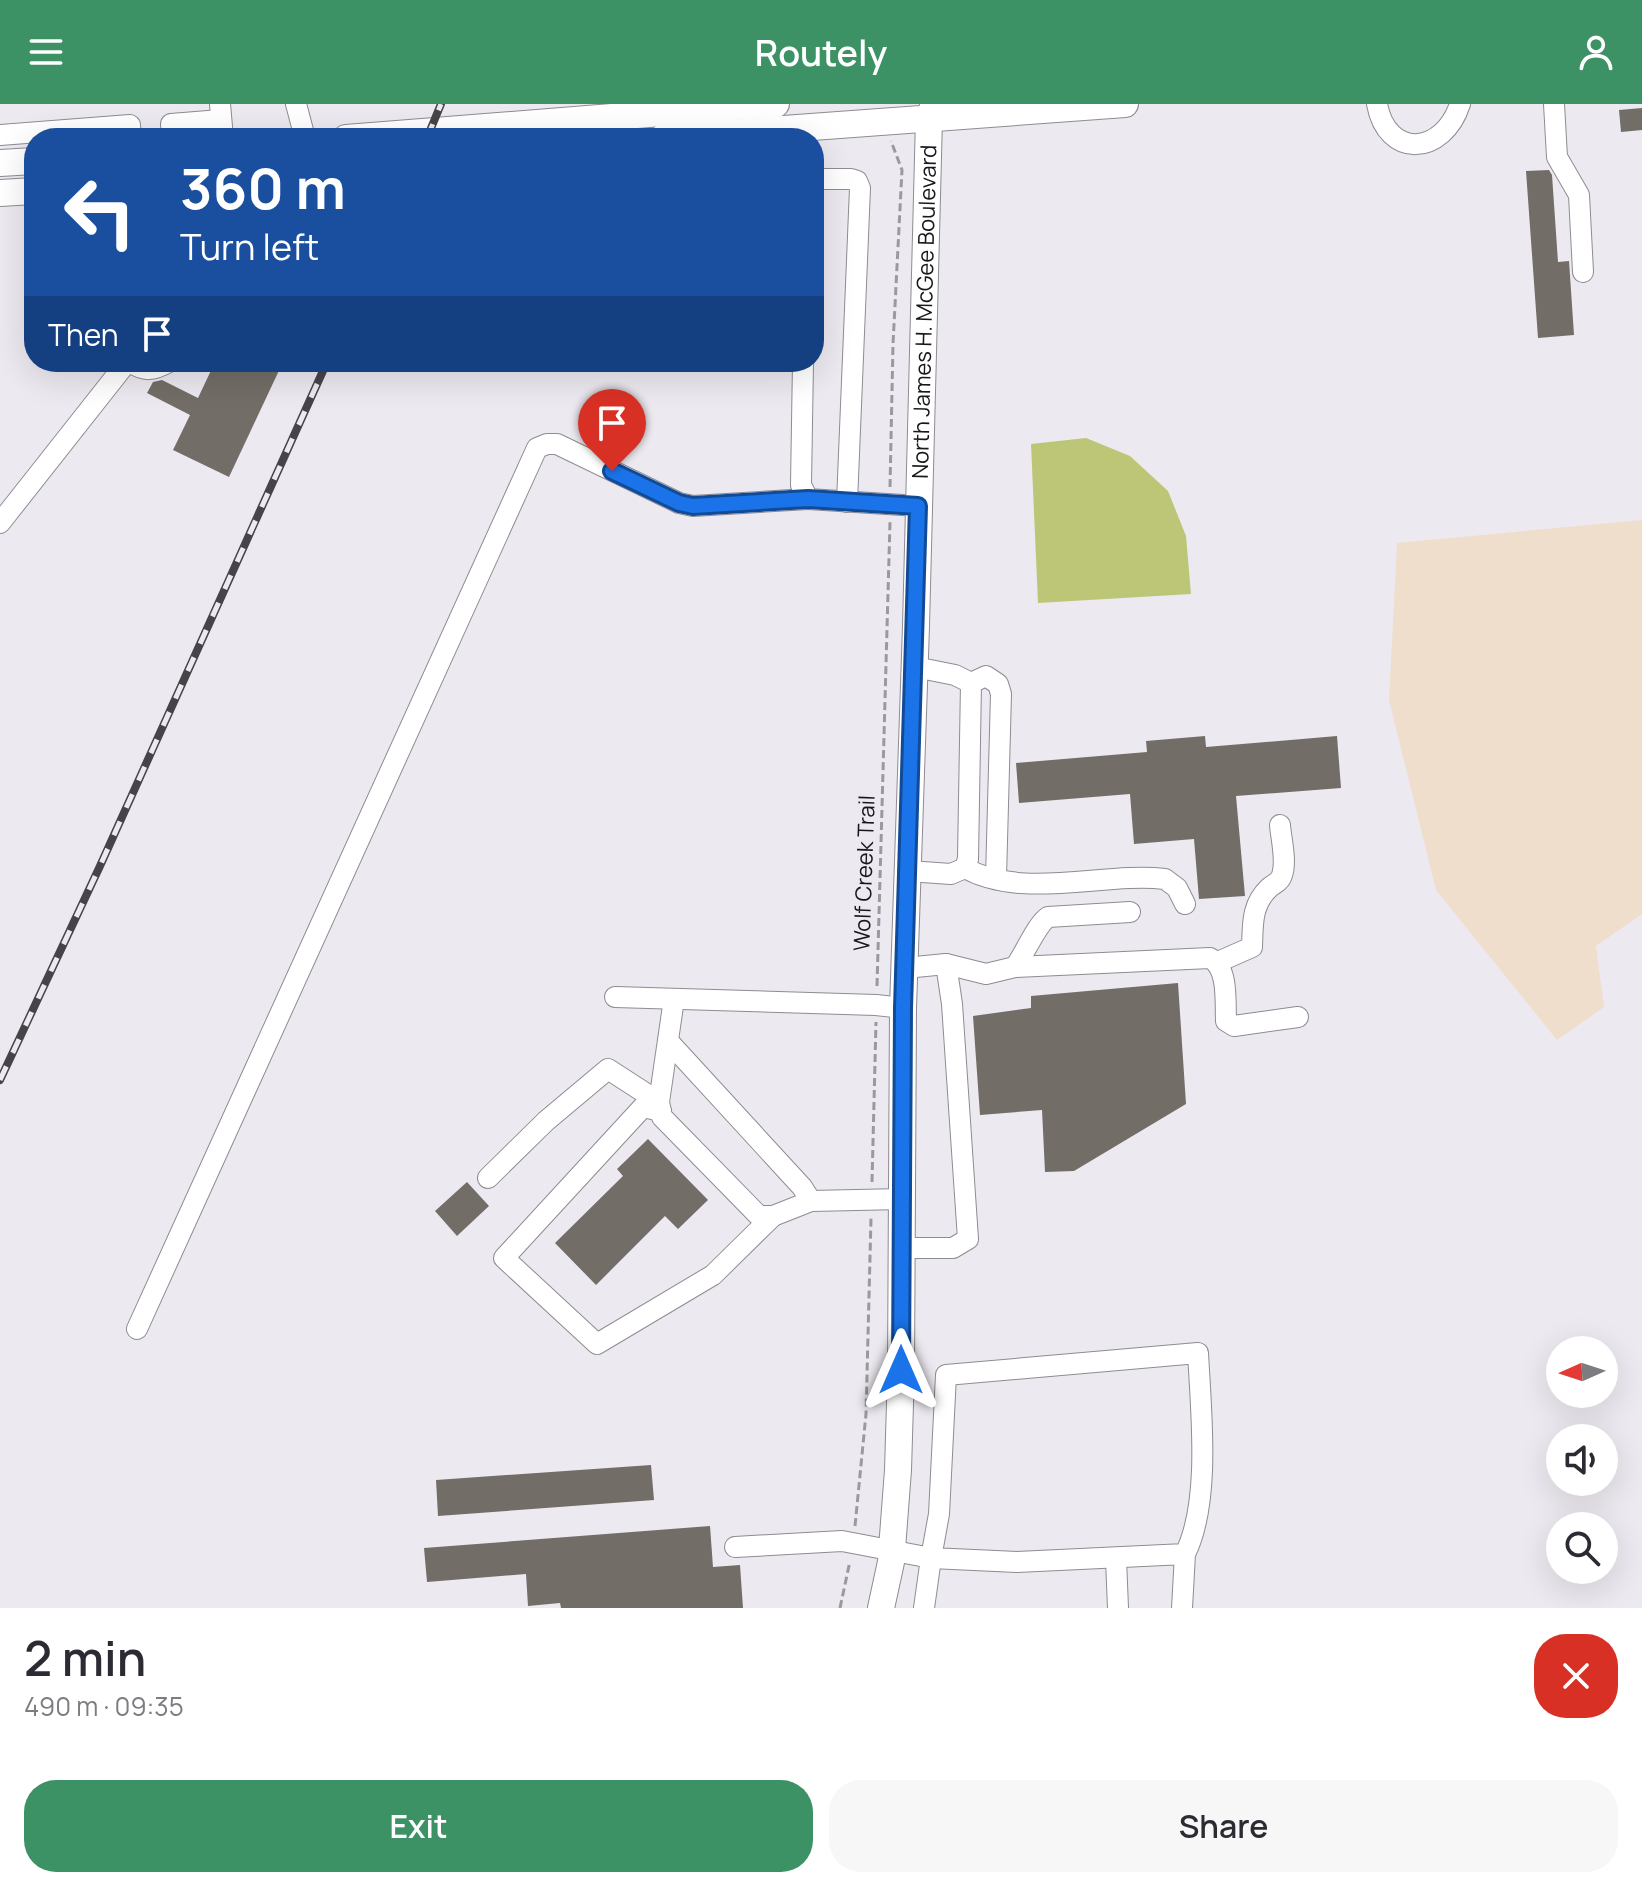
<!DOCTYPE html>
<html lang="en">
<head>
<meta charset="utf-8">
<style>
  :root { --surface:#fff; --page:#f7f7f7; --text:#2b2b33; --muted:#7c7c81; --accent:#3c9265 }
  body { margin:0; font-family:Manrope,sans-serif; background:var(--page); color:var(--text); height:100vh; display:flex; flex-direction:column; font-size:30px; white-space:nowrap }
  * { box-sizing:border-box; margin:0 }
  p { font-size:26px; color:var(--muted) }
  .icon { flex:none; width:44px; height:44px; fill:none; stroke:currentColor; stroke-width:2; stroke-linecap:round; stroke-linejoin:round }
  .map { position:relative; height:1504px; overflow:hidden }
  .panel { display:flex; flex-direction:column; background:var(--surface); flex:1 }
  .panel>* { flex:none }
  .hud { position:absolute; left:24px; top:24px; width:800px; height:244px; border-radius:32px; box-shadow:0 8px 32px #0002; background:#1a4fa0; color:#fff; overflow:hidden }
  .needle { width:52px; rotate:267deg }
  .fabs { position:absolute; left:1546px; top:1232px; display:grid; gap:16px }
  .fabs a { display:grid; place-items:center; width:72px; height:72px; border-radius:50%; background:var(--surface); box-shadow:0 8px 32px #0002; font-size:40px }
  .pin { position:absolute; display:grid; place-items:center; width:68px; height:68px; color:#fff; margin:-82px -34px; border-radius:50% 50% 50% 0; rotate:-45deg; box-shadow:0 0 8px #0007 }
  .pin .icon { rotate:45deg }
  .me { position:absolute; width:88px; margin:-44px; rotate:0deg; stroke-linejoin:round; filter:drop-shadow(0 0 6px #0008) }
  .turn { display:flex; align-items:center; gap:28px; height:168px; padding:0 24px; font-size:36px }
  .turn .icon { width:104px; height:104px; stroke-width:2.5 }
  .turn b { display:block; font-size:56px; line-height:68px }
  .then { display:flex; align-items:center; height:76px; padding:0 24px; background:#0003; gap:16px; font-size:30px }
  .round { display:grid; place-items:center; flex:none; width:84px; height:84px; border-radius:32px; background:var(--page) }
  .overview { display:flex; align-items:center; justify-content:space-between; height:136px; padding:0 24px }
  h1 { font-size:48px; font-weight:600; line-height:60px }
  .primary-button { display:flex; gap:16px; margin-top:auto; padding:16px 24px }
  .primary-button a { flex:1; height:92px; border-radius:32px; background:var(--accent); color:#fff; font-size:32px; font-weight:600; line-height:92px; text-align:center }
  .primary-button a+a { background:var(--page); color:var(--text) }
  header { display:flex; justify-content:space-between; align-items:center; height:104px; padding:0 24px; background:var(--accent); color:#fff; font-size:36px; font-weight:600 }
  .map>svg:first-child { display:block }
  .industrial { fill:#efdecc }
  .green { fill:#bdc676 }
  .building { fill:#726d67 }
  .lines { fill:none; stroke-linecap:round; stroke-linejoin:round }
  .minor-casing { stroke:#8e8b91; stroke-width:22 }
  .major-casing { stroke:#8e8b91; stroke-width:28 }
  .path { stroke:#9c999e; stroke-width:3; stroke-dasharray:8 4; stroke-linecap:butt }
  .minor { stroke:#fff; stroke-width:20 }
  .major { stroke:#fff; stroke-width:26 }
  .rail-casing { stroke:#464448; stroke-width:8 }
  .rail { stroke:#ede9f0; stroke-width:5; stroke-dasharray:15; stroke-linecap:butt }
  .route-casing { stroke:#114b97; stroke-width:20 }
  .route { stroke:#1a73e8; stroke-width:14 }
  .labels { text-anchor:middle; dominant-baseline:central; stroke-width:7; stroke-linejoin:round; paint-order:stroke }
  .street-label { font-size:22px; fill:#19171a; stroke:#ede9f0 }
</style>
</head>
<body>
<header><svg class="icon" aria-label="menu" viewBox="0 0 24 24"><path d="M4 6h16M4 12h16M4 18h16"/></svg>Routely<svg class="icon" aria-label="person" viewBox="0 0 24 24"><circle cx="12" cy="8" r="4"/><path d="M4 21q1-7 8-7t8 7"/></svg></header>
<div class="map">
<svg width="1642" height="1504" viewBox="0 0 1642 1504">
  <rect width="100%" height="100%" fill="#ede9f0"/>
  <polygon class="industrial" points="1642,416 1642,810 1596,842 1604,903 1557,936 1436,786 1389,596 1397,439"/>
  <polygon class="green" points="1086,334 1130,352 1168,387 1186,432 1191,490 1038,499 1031,340"/>
  <g class="building">
    <polygon points="1642,4 1642,26 1621,28 1619,6"/>
    <polygon points="1549,66 1552,71 1558,158 1569,157 1574,231 1538,234 1526,67"/>
    <polygon points="215,258 283,258 229,373 173,346 190,311 147,289 153,278 162,276 198,294"/>
    <polygon points="1205,632 1206,643 1337,632 1341,684 1236,692 1245,792 1199,795 1194,735 1134,740 1130,690 1019,699 1016,659 1147,648 1146,637"/>
    <polygon points="1178,879 1186,1000 1074,1067 1045,1068 1042,1006 980,1011 973,912 1031,904 1031,892"/>
    <polygon points="648,1035 708,1096 678,1125 665,1112 596,1181 555,1139 623,1072 617,1065"/>
    <polygon points="467,1078 489,1102 457,1132 435,1107"/>
    <polygon points="651,1361 654,1396 438,1412 436,1376"/>
    <polygon points="710,1422 713,1463 740,1461 743,1504 561,1504 560,1499 528,1502 526,1470 427,1478 424,1444"/>
  </g>
  <g class="lines">
    <defs>
      <g id="minor">
        <polyline points="220,0 223,34"/>
        <polyline points="296,0 305,34"/>
        <path d="M1377,0C1387,55 1443,52 1460,0"/>
        <polyline points="1554,0 1557,53 1579,91 1583,168"/>
        <polyline points="0,31 130,21 131,34"/>
        <polyline points="172,34 171,20 221,16"/>
        <polyline points="814,75 851,75 857,77 860,84 847,398"/>
        <path d="M129,258C145,268 153,267 169,258"/>
        <polyline points="803,258 801,381 808,395 918,402"/>
        <polyline points="0,419 127,258"/>
        <polyline points="915,563 955,571 971,579"/>
        <polyline points="971,579 986,572 998,580 1001,590 996,774"/>
        <path d="M965,764C1022,796 1103,768 1165,775L1177,784L1185,800"/>
        <polyline points="908,767 951,770 965,764 968,755 971,579"/>
        <path d="M1218,858L1252,843C1253,821 1251,801 1269,784C1274,779 1280,779 1282,771C1287,757 1281,735 1280,721"/>
        <path d="M1015,863C1025,849 1037,820 1048,813L1130,808"/>
        <path d="M905,864L946,860L986,870L1015,863L1210,854C1229,864 1225,898 1226,917L1234,922L1298,913"/>
        <polyline points="615,893 876,901 903,904"/>
        <polyline points="674,895 659,998 662,1013 759,1112 773,1112 811,1097 902,1095"/>
        <polyline points="668,937 802,1083 811,1097"/>
        <polyline points="661,1007 643,1003 504,1154 597,1240 713,1171 773,1112"/>
        <polyline points="488,1074 546,1017 608,965 659,998"/>
        <polyline points="902,1144 953,1144 968,1135 952,900 946,860"/>
        <polyline points="137,1225 537,344 547,340 557,340 679,399 693,402 808,395"/>
        <polyline points="735,1443 842,1437 931,1454 924,1504"/>
        <polyline points="1116,1455 1118,1504"/>
        <path d="M1182,1504L1185,1450L1017,1458L931,1454L939,1410L946,1271L1198,1249C1201,1308 1211,1398 1185,1450"/>
      </g>
      <g id="major">
        <polyline points="346,34 776,0"/>
        <polyline points="662,34 1125,0"/>
        <polyline points="0,59 34,57"/>
        <polyline points="0,89 34,87"/>
        <path id="s1" d="M881,1504L891,1458L898,1366L901,1266L903,904L916,522L929,14L934,0"/>
      </g>
    </defs>
    <use href="#minor" class="minor-casing"/>
    <use href="#major" class="major-casing"/>
    <g class="path">
      <polyline points="890,383 893,240 902,66 891,37"/>
      <polyline points="877,882 890,418"/>
      <polyline points="872,1078 876,918"/>
      <polyline points="855,1422 866,1310 871,1114"/>
      <polyline points="840,1504 850,1457"/>
    </g>
    <use href="#minor" class="minor"/>
    <use href="#major" class="major"/>
    <defs>
      <g id="rail">
        <polyline points="427,34 441,0"/>
        <polyline points="0,976 100,762 327,258"/>
      </g>
    </defs>
    <use href="#rail" class="rail-casing"/>
    <use href="#rail" class="rail"/>
  </g>
  <g class="lines">
    <defs>
      <polyline id="route" points="612,367 679,399 693,402 808,395 918,402 903,904 901,1266"/>
    </defs>
    <use href="#route" class="route-casing"/>
    <use href="#route" class="route"/>
  </g>
  <g class="labels">
    <g class="street-label">
      <text stroke="none"><textPath href="#s1" startOffset="1298">North James H. McGee Boulevard</textPath></text>
      <text transform="translate(864 769) rotate(-88)">Wolf Creek Trail</text>
    </g>
  </g>
</svg>
<div class="fabs">
<a><svg class="needle" viewBox="-14 -14 28 28"><path d="M0-13l5 13h-10z" fill="#e53935"/><path d="M0 13l5-13h-10z" fill="#7c7c81"/></svg></a>
<a><svg class="icon" aria-label="sound" viewBox="0 0 24 24"><path d="M4 9h4l5-4v14l-5-4H4zM17 9q2 3 0 6"/></svg></a>
<a><svg class="icon" aria-label="search" viewBox="0 0 24 24"><circle cx="10" cy="10" r="6"/><path d="M15 15l6 6"/></svg></a>
</div>
<div class="pin" style="left:612px;top:367px;background:#d93025"><svg class="icon" aria-label="arrive" viewBox="0 0 24 24"><path d="M6 21V4h12l-3 4 3 4H6"/></svg></div>
<svg class="me" style="left:901px;top:1266px" viewBox="-20 -20 40 40"><path d="M0-17L14 15 0 8-14 15z" fill="#1a73e8" stroke="#fff" stroke-width="4"/></svg>
<div class="hud">
<div class="turn"><svg class="icon" aria-label="left" viewBox="0 0 24 24"><path d="M17 20v-9H6M10 6l-5 5 5 5"/></svg><div><b>360 m</b>Turn left</div></div>
<div class="then">Then<svg class="icon" aria-label="arrive" viewBox="0 0 24 24"><path d="M6 21V4h12l-3 4 3 4H6"/></svg></div>
</div>
</div>
<section class="panel">
<div class="overview"><div><h1>2 min</h1><p>490 m · 09:35</p></div><a class="round" style="background:#d93025;color:#fff"><svg class="icon" aria-label="close" viewBox="0 0 24 24"><path d="M6 6l12 12M18 6L6 18"/></svg></a></div>
<div class="primary-button"><a>Exit</a><a>Share</a></div>
</section>
</body>
</html>
